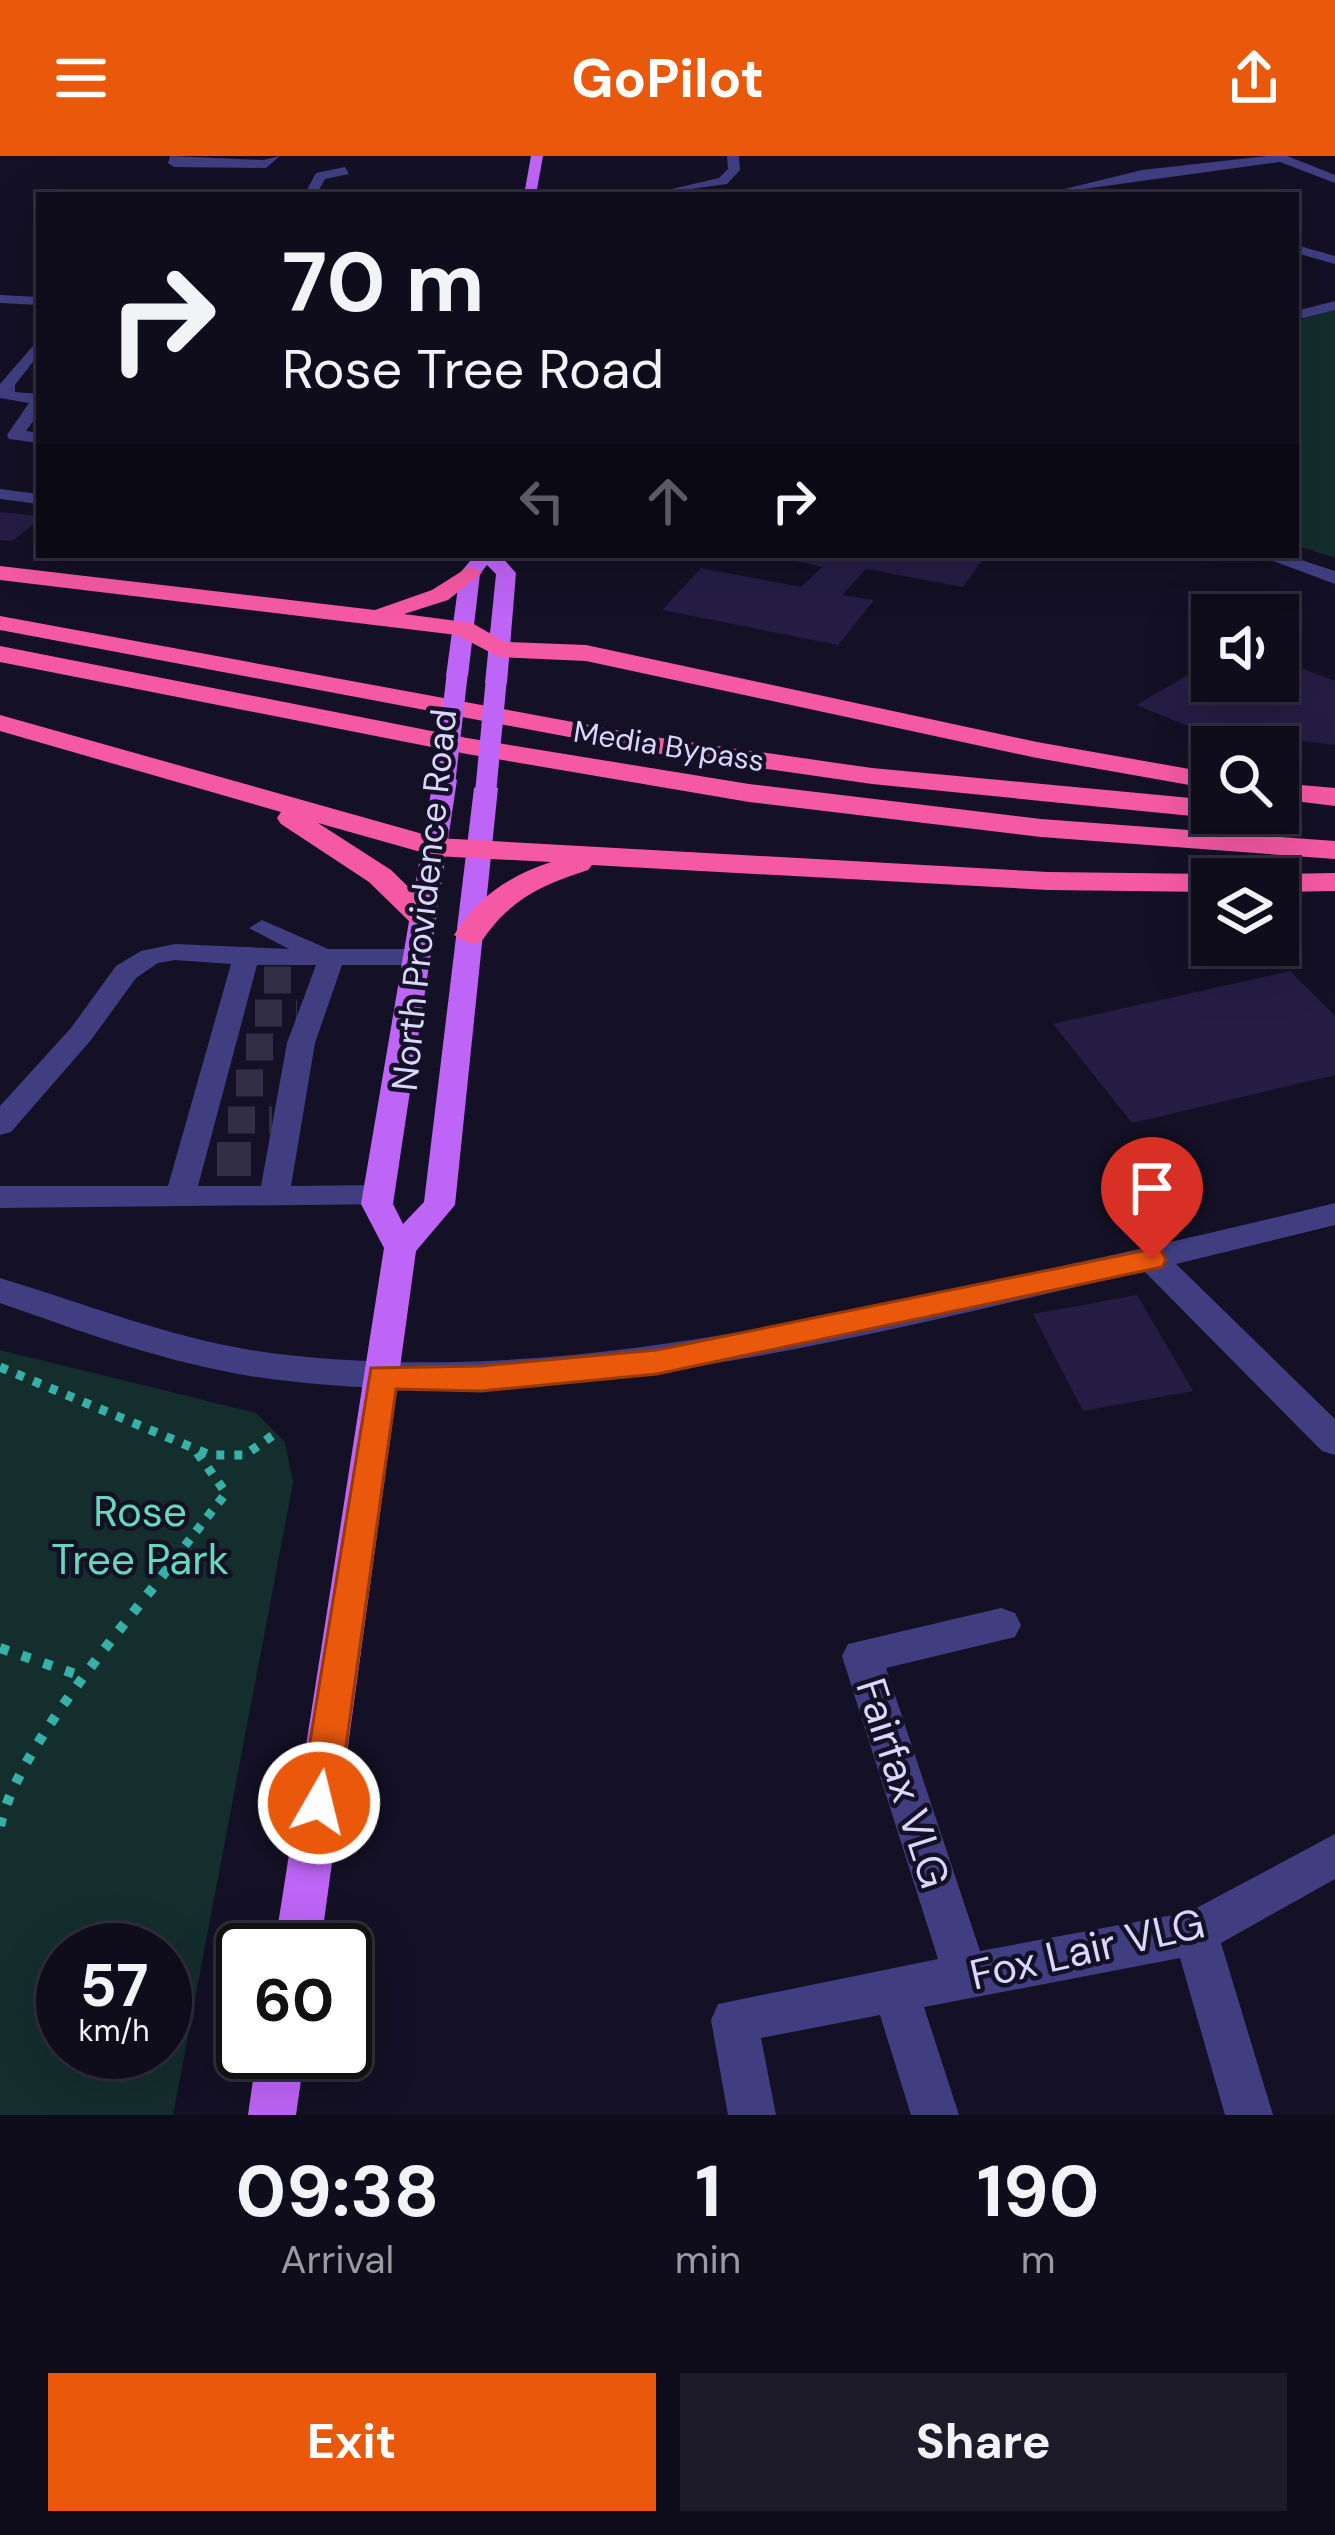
<!DOCTYPE html>
<html lang="en">
<head>
<meta charset="utf-8">
<style>
  :root { --surface:#0f0c1c; --page:#1d1a29; --text:#f1f3f6; --muted:#9b9ba3; --line:#2f2c3b; --accent:#ea580c }
  body { margin:0; font-family:"DM Sans",sans-serif; background:var(--page); color:var(--text); height:100vh; display:flex; flex-direction:column; font-size:45px; white-space:nowrap }
  * { box-sizing:border-box; margin:0 }
  p { font-size:39px; color:var(--muted) }
  .icon { flex:none; width:66px; height:66px; fill:none; stroke:currentColor; stroke-width:2; stroke-linecap:round; stroke-linejoin:round }
  .map { position:relative; height:1959px; overflow:hidden }
  .sheet { display:flex; flex-direction:column; background:var(--surface); flex:1 }
  .sheet>* { flex:none }
  .banner { position:absolute; left:36px; top:36px; width:1263px; height:366px; border-radius:0px; box-shadow:0 12px 48px #0002,0 0 0 3px var(--line); background:#0f0c1c; color:var(--text); overflow:hidden }
  .controls { position:absolute; left:1191px; top:438px; display:grid; gap:24px }
  .controls a { display:grid; place-items:center; width:108px; height:108px; border-radius:0px; background:var(--surface); box-shadow:0 12px 48px #0002,0 0 0 3px var(--line); font-size:60px }
  .speed { position:absolute; left:36px; top:1767px; display:flex; gap:24px; font-size:60px; font-weight:700; text-align:center }
  .speed>* { display:grid; place-content:center; width:156px; height:156px; border-radius:50%; background:var(--surface); box-shadow:0 12px 48px #0002,0 0 0 3px var(--line); line-height:1 }
  .speed small { font-size:30px; font-weight:400 }
  .speed .limit { border:6px solid #111; border-radius:18px; background:#fff; color:#111 }
  .pin { position:absolute; display:grid; place-items:center; width:102px; height:102px; color:#fff; margin:-123px -51px; border-radius:50% 50% 50% 0; rotate:-45deg; box-shadow:0 0 12px #0007 }
  .pin .icon { rotate:45deg }
  .me { position:absolute; width:132px; margin:-66px; rotate:8deg; stroke-linejoin:round; filter:drop-shadow(0 0 9px #0008) }
  .turn { display:flex; align-items:center; gap:42px; height:252px; padding:0 48px; font-size:54px }
  .turn .icon { width:156px; height:156px; stroke-width:2.5 }
  .turn b { display:block; font-size:84px; line-height:102px }
  .lanes { display:flex; align-items:center; height:114px; padding:0 48px; background:#0003; justify-content:center; gap:60px; direction:ltr }
  .lanes .off { opacity:.35 }
  .eta { display:flex; justify-content:space-evenly; align-items:center; height:204px; text-align:center }
  .eta b { font-size:72px; font-weight:700; line-height:84px }
  .action { display:flex; gap:24px; margin-top:auto; padding:24px 48px }
  .action a { flex:1; height:138px; border-radius:0px; background:var(--accent); color:#fff; font-size:48px; font-weight:700; line-height:138px; text-align:center }
  .action a+a { background:var(--page); color:var(--text) }
  header { display:flex; justify-content:space-between; align-items:center; height:156px; padding:0 48px; background:var(--accent); color:#fff; font-size:54px; font-weight:700 }
  .map>svg:first-child { display:block }
  .green { fill:#142e2d; fill-rule:evenodd }
  .building { fill:#251d44 }
  .lines { fill:none; stroke-linecap:round; stroke-linejoin:round }
  .minor-tunnel-far1 { stroke:#322e45; stroke-width:27; stroke-dasharray:27 14; stroke-linecap:butt }
  .minor-tunnel { stroke:#322e45; stroke-width:34; stroke-dasharray:34 16; stroke-linecap:butt }
  .path-far1 { stroke:#37b0a7; stroke-width:9; stroke-dasharray:8 10; stroke-linecap:butt }
  .path { stroke:#37b0a7; stroke-width:10; stroke-dasharray:9 14; stroke-linecap:butt }
  .minor { fill:#403e81; fill-rule:evenodd }
  .major { fill:#be64f6; fill-rule:evenodd }
  .highway { fill:#f559a5; fill-rule:evenodd }
  .major-bridge { stroke:#be64f6; stroke-width:21 }
  .route { fill:#ea580c; stroke:#983908; stroke-width:3 }
  .labels { text-anchor:middle; dominant-baseline:central; stroke-width:9; stroke-linejoin:round; paint-order:stroke }
  .far-street-label { font-size:30px; fill:#dad6fd; stroke:#141025 }
  .street-label { font-size:36px; fill:#dad6fd; stroke:#141025 }
  .near-park-label { font-size:42px; fill:#66d9bb; stroke:#141025 }
  .near-street-label { font-size:42px; fill:#dad6fd; stroke:#141025 }
</style>
</head>
<body>
<header><svg class="icon" aria-label="menu" viewBox="0 0 24 24"><path d="M4 6h16M4 12h16M4 18h16"/></svg>GoPilot<svg class="icon" aria-label="share" viewBox="0 0 24 24"><path d="M12 15V3M7 8l5-5 5 5M5 13v7h14v-7"/></svg></header>
<div class="map">
<svg width="1335" height="1959" viewBox="0 0 1335 1959">
  <rect width="100%" height="100%" fill="#141025"/>
  <g class="green">
    <polygon points="1335,154 1335,402 1296,389 1296,165"/>
    <path d="M0,1194L256,1257L285,1286L293,1327L173,1959H0ZM63,1794H165V1896H63Z"/>
  </g>
  <g class="building">
    <polygon points="0,356 39,360 39,364 12,385 0,384"/>
    <polygon points="793,399 986,399 963,431 866,413 842,439 874,444 838,489 662,454 701,412 801,431 822,411 797,405"/>
    <polygon points="1278,503 1335,525 1335,589 1193,572 1136,549 1212,505 1212,525 1278,525"/>
    <polygon points="1290,815 1335,860 1335,919 1132,967 1053,868"/>
    <polygon points="1137,1139 1193,1235 1083,1255 1033,1158"/>
  </g>
  <g class="lines">
    <g class="minor-tunnel-far1">
      <polyline points="264,824 304,824"/>
      <polyline points="255,857 297,857"/>
      <polyline points="246,891 285,891"/>
      <polyline points="236,927 277,927"/>
      <polyline points="228,964 272,964"/>
    </g>
    <polyline class="minor-tunnel" points="217,1003 262,1003"/>
    <g class="path-far1">
      <polyline points="0,1211 210,1299 245,1299 276,1277"/>
      <polyline points="163,1418 226,1337 193,1291"/>
    </g>
    <g class="path">
      <polyline points="0,1492 84,1521"/>
      <path d="M0,1670C16,1596 117,1478 166,1415"/>
    </g>
    <g class="minor">
      <polygon points="170,0 263,4 280,0 266,12 174,11 168,7"/>
      <polygon points="727,0 739,0 740,14 727,28 646,39 719,22 728,13"/>
      <polygon points="1267,0 1287,0 1335,19 1335,27 1280,6 1040,39 1142,14"/>
      <polygon points="345,11 349,18 325,23 316,39 304,39 316,17"/>
      <polygon points="1296,89 1335,100 1335,108 1296,97"/>
      <polygon points="0,139 39,141 39,149 0,147"/>
      <polygon points="1335,145 1335,154 1296,164 1296,155"/>
      <polygon points="39,183 39,198 15,229 15,236 39,238 39,257 26,275 39,277 39,287 9,283 7,279 29,247 0,242 0,228"/>
      <polygon points="0,333 39,338 39,348 0,343"/>
      <polygon points="1257,399 1286,399 1335,415 1335,428"/>
      <path d="M262,764L328,793H413L426,801L413,809H342L315,887L291,1030L378,1029L389,1032L394,1040L389,1048L0,1052V1030H168L231,808L175,804L158,807L136,822L91,884L11,976L0,979V950L71,872L116,810L141,795L175,788L289,793L249,772ZM257,809H316L287,887L261,1030H198Z"/>
      <path d="M1335,1047V1069L1176,1108L1335,1263V1299L1322,1295L1144,1115C860,1181 564,1261 271,1223C178,1211 88,1178 0,1147V1122C90,1149 177,1185 271,1197C492,1225 712,1185 928,1139C1064,1110 1200,1080 1335,1047Z"/>
      <polygon points="1001,1452 1015,1457 1021,1469 1015,1481 886,1512 980,1795 1189,1756 1335,1678 1335,1723 1221,1787 1273,1959 1225,1959 1180,1802 924,1851 959,1959 911,1959 880,1859 761,1882 776,1959 728,1959 711,1864 718,1848 938,1803 842,1500 848,1488"/>
    </g>
    <g class="major">
      <polygon points="531,0 543,0 536,39 524,39"/>
      <polygon points="475,399 500,399 516,417 507,527 496,533 485,527 496,418 487,409 480,418 468,520 457,526 446,520 460,417"/>
      <polygon points="445,617 457,624 393,1048 403,1068 424,1046 474,632 486,625 498,632 455,1049 416,1095 320,1794 274,1794 384,1092 361,1048 433,624"/>
      <polygon points="257,1896 305,1896 296,1959 248,1959"/>
    </g>
    <g class="highway">
      <polygon points="0,410 375,454 432,434 470,410 482,417 448,444 404,458 472,467 505,486 586,489 1037,586 1212,617 1212,633 1037,602 586,505 499,501 457,479 0,424"/>
      <polygon points="0,460 654,581 872,612 1212,644 1212,657 1224,657 1212,662 872,628 654,597 0,474"/>
      <polygon points="0,490 467,582 749,628 1041,663 1335,685 1335,703 1041,681 749,646 467,598 0,506"/>
      <path d="M0,559L437,682L1048,716L1212,718L1224,723H1212V736L1048,734L592,709L588,714C541,729 509,744 481,786L470,788L454,779C479,740 507,721 551,706L435,700L318,667L391,714L438,760L433,767H411L369,726L281,668L277,662L281,656L0,575Z"/>
      <polygon points="1278,627 1335,632 1335,650 1278,643"/>
      <polygon points="1335,717 1335,735 1278,736 1278,723 1266,723 1278,718"/>
    </g>
    <g class="major-bridge">
      <polyline points="445,624 457,520"/>
      <polyline points="486,632 496,527"/>
    </g>
  </g>
  <polygon class="route" points="1152,1093 1162,1096 1166,1104 1162,1111 657,1218 481,1235 396,1233 338,1647 333,1660 319,1665 305,1660 300,1647 371,1212 481,1210 657,1194"/>
  <g class="labels">
    <g class="far-street-label">
      <text transform="translate(669 590) rotate(9)">Media Bypass</text>
    </g>
    <g class="street-label">
      <text transform="translate(424 744) rotate(-84)">North Providence Road</text>
    </g>
    <g class="near-park-label">
      <text x="140" y="1355">Rose<tspan x="140" dy="48">Tree Park</tspan></text>
    </g>
    <g class="near-street-label">
      <text transform="translate(903 1627) rotate(72)">Fairfax VLG</text>
      <text transform="translate(1087 1793) rotate(-13)">Fox Lair VLG</text>
    </g>
  </g>
</svg>
<div class="controls">
<a><svg class="icon" aria-label="sound" viewBox="0 0 24 24"><path d="M4 9h4l5-4v14l-5-4H4zM17 9q2 3 0 6"/></svg></a>
<a><svg class="icon" aria-label="search" viewBox="0 0 24 24"><circle cx="10" cy="10" r="6"/><path d="M15 15l6 6"/></svg></a>
<a><svg class="icon" aria-label="layers" viewBox="0 0 24 24"><path d="M12 4l9 5-9 5-9-5zM3 14l9 5 9-5"/></svg></a>
</div>
<div class="speed"><div>57<small>km/h</small></div><div class="limit">60</div></div>
<div class="pin" style="left:1152px;top:1104px;background:#d93025"><svg class="icon" aria-label="arrive" viewBox="0 0 24 24"><path d="M6 21V4h12l-3 4 3 4H6"/></svg></div>
<svg class="me" style="left:319px;top:1647px" viewBox="-20 -20 40 40"><circle r="17" fill="#ea580c" stroke="#fff" stroke-width="3"/><path d="M0-11L8 9 0 5-8 9z" fill="#fff"/></svg>
<div class="banner">
<div class="turn"><svg class="icon" aria-label="right" viewBox="0 0 24 24"><path d="M7 20v-9h11M14 6l5 5-5 5"/></svg><div><b>70 m</b>Rose Tree Road</div></div>
<div class="lanes"><svg class="icon off" aria-label="left" viewBox="0 0 24 24"><path d="M17 20v-9H6M10 6l-5 5 5 5"/></svg><svg class="icon off" aria-label="ahead" viewBox="0 0 24 24"><path d="M12 20V5M6 11l6-6 6 6"/></svg><svg class="icon" aria-label="right" viewBox="0 0 24 24"><path d="M7 20v-9h11M14 6l5 5-5 5"/></svg></div>
</div>
</div>
<section class="sheet">
<div class="eta">
<div><b>09:38</b><p>Arrival</p></div>
<div><b>1</b><p>min</p></div>
<div><b>190</b><p>m</p></div>
</div>
<div class="action"><a>Exit</a><a>Share</a></div>
</section>
</body>
</html>
